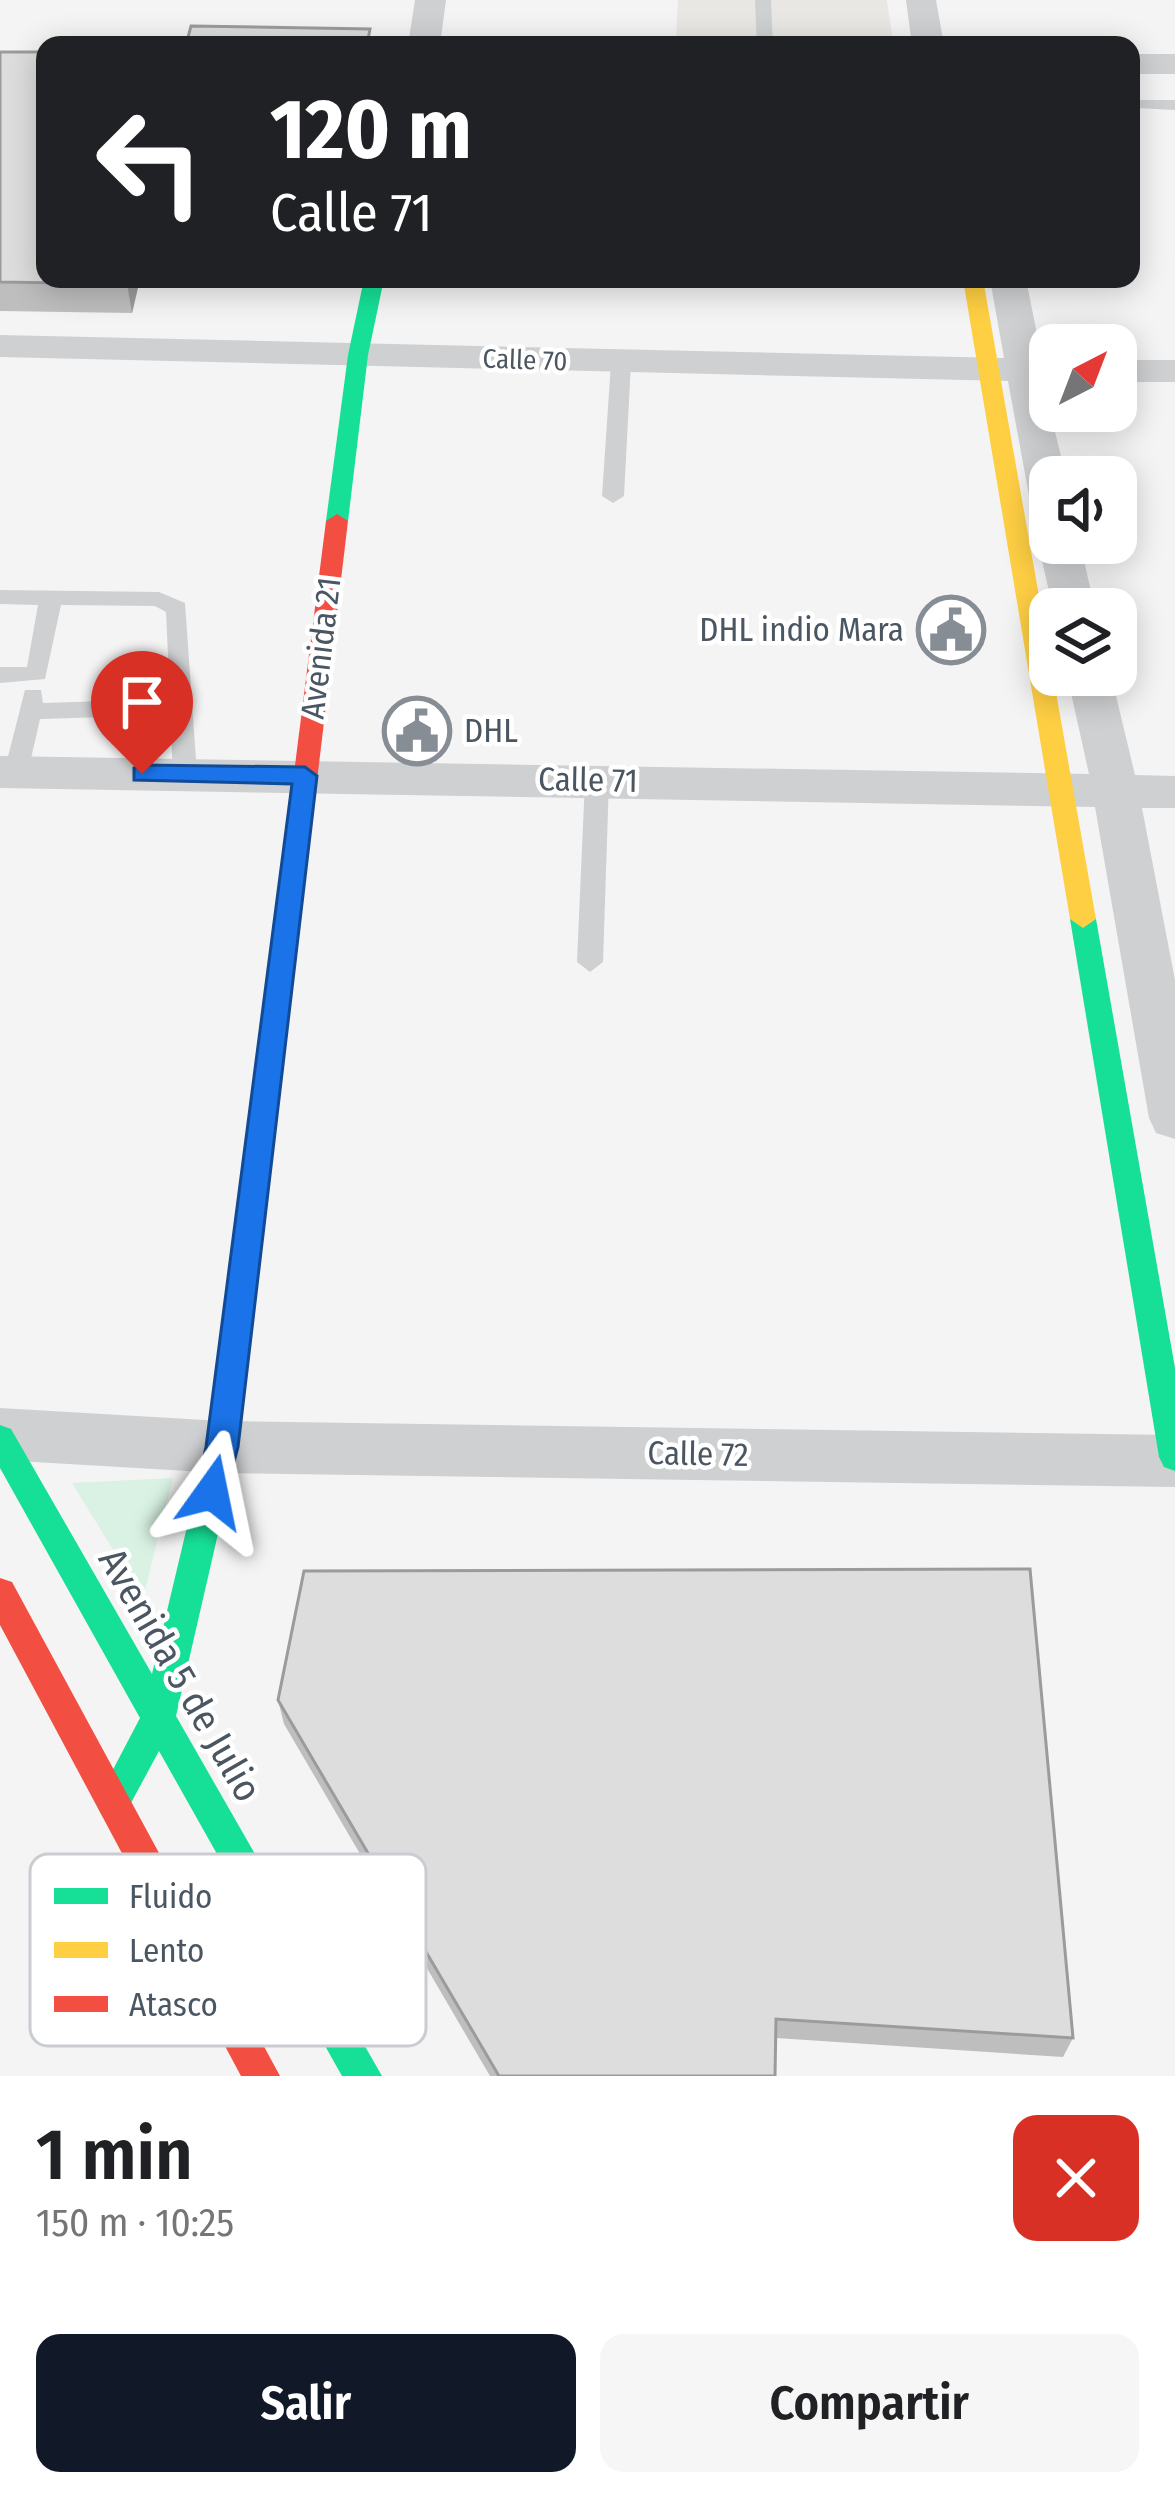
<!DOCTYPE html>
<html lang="es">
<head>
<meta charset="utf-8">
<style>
  :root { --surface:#fff; --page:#f6f6f6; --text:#202124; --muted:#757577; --accent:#111827 }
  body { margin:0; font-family:"Fira Sans Condensed",sans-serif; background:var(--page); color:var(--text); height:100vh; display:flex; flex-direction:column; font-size:45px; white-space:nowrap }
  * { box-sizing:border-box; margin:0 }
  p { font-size:39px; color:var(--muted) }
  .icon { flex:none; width:66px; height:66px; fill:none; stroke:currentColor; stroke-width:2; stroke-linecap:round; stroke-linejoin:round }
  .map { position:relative; height:2076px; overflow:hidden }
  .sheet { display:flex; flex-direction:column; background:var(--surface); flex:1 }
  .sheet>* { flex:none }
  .guide { position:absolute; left:36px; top:36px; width:1104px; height:252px; border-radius:24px; box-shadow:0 6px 30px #0003; background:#202124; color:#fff; overflow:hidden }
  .needle { width:78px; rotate:42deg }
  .tools { position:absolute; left:1029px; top:324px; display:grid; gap:24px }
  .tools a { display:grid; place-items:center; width:108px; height:108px; border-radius:24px; background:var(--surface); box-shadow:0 6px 30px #0003; font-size:60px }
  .pin { position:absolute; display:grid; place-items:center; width:102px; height:102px; color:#fff; margin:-123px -51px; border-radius:50% 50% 50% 0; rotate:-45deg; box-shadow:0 0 12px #0007 }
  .pin .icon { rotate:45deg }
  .me { position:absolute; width:132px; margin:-66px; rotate:12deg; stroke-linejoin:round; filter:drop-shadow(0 0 9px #0008) }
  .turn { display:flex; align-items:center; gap:42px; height:252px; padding:0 36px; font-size:54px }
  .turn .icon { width:156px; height:156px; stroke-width:2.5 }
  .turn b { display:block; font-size:84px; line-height:102px }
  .round { display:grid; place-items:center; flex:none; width:126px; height:126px; border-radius:24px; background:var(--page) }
  .overview { display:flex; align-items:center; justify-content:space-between; height:204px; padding:0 36px }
  h1 { font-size:72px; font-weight:600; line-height:90px }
  .primary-button { display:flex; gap:24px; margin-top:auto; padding:24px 36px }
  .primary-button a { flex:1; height:138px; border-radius:24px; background:var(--accent); color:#fff; font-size:48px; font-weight:600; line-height:138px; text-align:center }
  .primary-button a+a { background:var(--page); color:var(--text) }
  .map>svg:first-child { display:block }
  .commercial { fill:#e8e7e3 }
  .green { fill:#d9f2e3 }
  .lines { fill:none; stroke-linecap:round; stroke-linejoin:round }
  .lane { fill:#ced0d2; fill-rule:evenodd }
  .street { fill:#ced0d2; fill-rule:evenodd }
  .fast { fill:#16e098; fill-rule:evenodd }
  .slow { fill:#ffcf43; fill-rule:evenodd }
  .jam { fill:#f24e42; fill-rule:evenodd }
  .wall { fill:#bebebf }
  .shaded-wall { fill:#9b9b9b }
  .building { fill:#ddddde; stroke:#9b9b9b; stroke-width:3 }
  .route { fill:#1a73e8; stroke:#114b97; stroke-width:3 }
  .labels { text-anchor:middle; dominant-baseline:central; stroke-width:9; stroke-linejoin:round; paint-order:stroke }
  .far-street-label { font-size:27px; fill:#4a5661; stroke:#fff }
  .poi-label { font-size:33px; fill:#4a5661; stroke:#fff; text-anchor:end }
  .street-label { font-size:33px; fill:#4a5661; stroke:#fff }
  .near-street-label { font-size:39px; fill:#4a5661; stroke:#fff }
  .key { fill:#fff; stroke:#c9ccd0; stroke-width:3 }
  .key-label { font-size:33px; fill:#4a5661 }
</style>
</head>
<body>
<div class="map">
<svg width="1175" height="2076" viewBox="0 0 1175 2076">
  <rect width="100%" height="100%" fill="#f4f4f4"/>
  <polygon class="commercial" points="678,0 887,0 893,43 676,41"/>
  <polygon class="green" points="173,1478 143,1598 72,1483"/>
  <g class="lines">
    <g class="lane">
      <polygon points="755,0 771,0 773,45 757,45"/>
      <polygon points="1136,100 1175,100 1175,110 1136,108"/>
      <polygon points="621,357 631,363 624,496 613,503 602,496 611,363"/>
      <polygon points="0,590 159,592 185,603 197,774 194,780 176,780 173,774 170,715 40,719 28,772 16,780 7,778 4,772 25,690 41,690 43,703 170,699 166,612 155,606 61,605 45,679 0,683 0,667 27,667 38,605 0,604"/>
      <polygon points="597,772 609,780 603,962 590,972 577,962 585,780"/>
    </g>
    <g class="street">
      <polygon points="415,0 446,0 440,45 408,45"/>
      <polygon points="906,0 936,0 944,45 912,45"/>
      <rect x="1131" y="54" width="44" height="20"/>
      <polygon points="990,279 1026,279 1042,359 1050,360 1050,411 1066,477 1050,477 1050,513 1036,510 1030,501 1008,381 0,357 0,335 1004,358"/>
      <rect x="1116" y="360" width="59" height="22"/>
      <polygon points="1050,532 1050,543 1080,543 1095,609 1053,609 1038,543"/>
      <polygon points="1067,675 1111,675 1135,775 1175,776 1175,808 1142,808 1175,980 1175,1139 1156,1133 1149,1118 1095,807 0,788 0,756 1089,774"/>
      <polygon points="0,1408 222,1421 1175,1435 1175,1487 222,1473 0,1460"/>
    </g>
    <g class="fast">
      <polygon points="364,279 384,279 368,355 348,521 337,528 326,521 348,355"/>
      <polygon points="304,781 316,789 238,1447 176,1716 382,2076 342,2076 159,1751 125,1814 113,1819 101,1814 96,1802 140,1718 0,1468 0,1425 11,1429 152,1674 206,1447 292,789"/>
      <polygon points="1083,910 1096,919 1175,1368 1175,1471 1164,1467 1159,1457 1070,919"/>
    </g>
    <polygon class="slow" points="963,279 983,279 1096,919 1083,928 1070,919"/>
    <g class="jam">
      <polygon points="337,514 348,521 316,789 304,797 292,789 326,521"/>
      <polygon points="0,1578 12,1582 280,2076 241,2076 0,1625"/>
    </g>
  </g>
  <g class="wall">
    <polygon points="0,52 140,279 132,313 0,311"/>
    <polygon points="278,1700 1073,2038 1063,2057 776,2038 775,2076 490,2076 284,1724"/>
  </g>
  <polygon class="shaded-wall" points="128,279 140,279 132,313 127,284"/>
  <g class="building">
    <polygon points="191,26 370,29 367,45 186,45"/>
    <polygon points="0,52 45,52 45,279 128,279 127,284 0,282"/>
    <polygon points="1030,1569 1073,2038 776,2019 775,2076 499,2076 278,1700 304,1571"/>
  </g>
  <polygon class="route" points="142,765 305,767 317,776 238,1447 223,1502 212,1506 200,1502 196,1492 206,1447 292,784 134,780 134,768"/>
  <defs>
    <symbol id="civic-ring" viewBox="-11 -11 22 22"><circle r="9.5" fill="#fff" stroke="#868d94" stroke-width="1.5"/><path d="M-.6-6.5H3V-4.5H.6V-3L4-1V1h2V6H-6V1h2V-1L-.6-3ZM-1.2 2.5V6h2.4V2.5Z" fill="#868d94"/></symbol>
  </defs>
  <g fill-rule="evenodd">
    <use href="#civic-ring" x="913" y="592" width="76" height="76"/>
    <use href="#civic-ring" x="379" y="693" width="76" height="76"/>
  </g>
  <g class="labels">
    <g class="far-street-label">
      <text transform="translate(525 360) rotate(2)">Calle 70</text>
    </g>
    <g class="poi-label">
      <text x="904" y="630">DHL indio Mara</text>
      <text x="464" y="731" text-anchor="start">DHL</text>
    </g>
    <g class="street-label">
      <text transform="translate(321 648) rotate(-83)">Avenida 21</text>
      <text transform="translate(588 780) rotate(1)">Calle 71</text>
      <text transform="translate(698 1454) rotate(1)">Calle 72</text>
    </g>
    <g class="near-street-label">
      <text transform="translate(180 1675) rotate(60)">Avenida 5 de Julio</text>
    </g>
  </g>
  <rect x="30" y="1854" width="396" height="192" rx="18" class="key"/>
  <rect x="54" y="1888" width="54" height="16" fill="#16e098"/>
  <rect x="54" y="1942" width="54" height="16" fill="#ffcf43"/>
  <rect x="54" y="1996" width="54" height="16" fill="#f24e42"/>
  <g class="key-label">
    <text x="129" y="1908">Fluido</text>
    <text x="129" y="1962">Lento</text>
    <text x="129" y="2016">Atasco</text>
  </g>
</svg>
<div class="tools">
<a><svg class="needle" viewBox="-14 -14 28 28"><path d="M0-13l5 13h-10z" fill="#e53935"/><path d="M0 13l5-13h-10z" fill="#757577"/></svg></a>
<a><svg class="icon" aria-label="sound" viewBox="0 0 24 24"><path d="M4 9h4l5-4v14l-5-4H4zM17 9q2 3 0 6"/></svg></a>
<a><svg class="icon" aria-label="layers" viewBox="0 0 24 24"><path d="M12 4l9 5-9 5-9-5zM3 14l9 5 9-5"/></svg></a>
</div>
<div class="pin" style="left:142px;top:774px;background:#d93025"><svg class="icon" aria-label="arrive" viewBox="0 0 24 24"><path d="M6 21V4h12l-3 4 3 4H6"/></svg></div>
<svg class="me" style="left:212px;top:1492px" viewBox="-20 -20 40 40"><path d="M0-17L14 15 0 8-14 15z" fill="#1a73e8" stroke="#fff" stroke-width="4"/></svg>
<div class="guide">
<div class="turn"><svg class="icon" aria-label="left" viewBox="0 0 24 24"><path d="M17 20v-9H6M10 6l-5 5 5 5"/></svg><div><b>120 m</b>Calle 71</div></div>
</div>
</div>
<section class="sheet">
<div class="overview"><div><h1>1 min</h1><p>150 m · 10:25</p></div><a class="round" style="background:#d93025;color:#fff"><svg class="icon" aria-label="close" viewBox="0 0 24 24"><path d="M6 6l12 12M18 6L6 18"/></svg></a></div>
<div class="primary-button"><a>Salir</a><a>Compartir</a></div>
</section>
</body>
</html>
